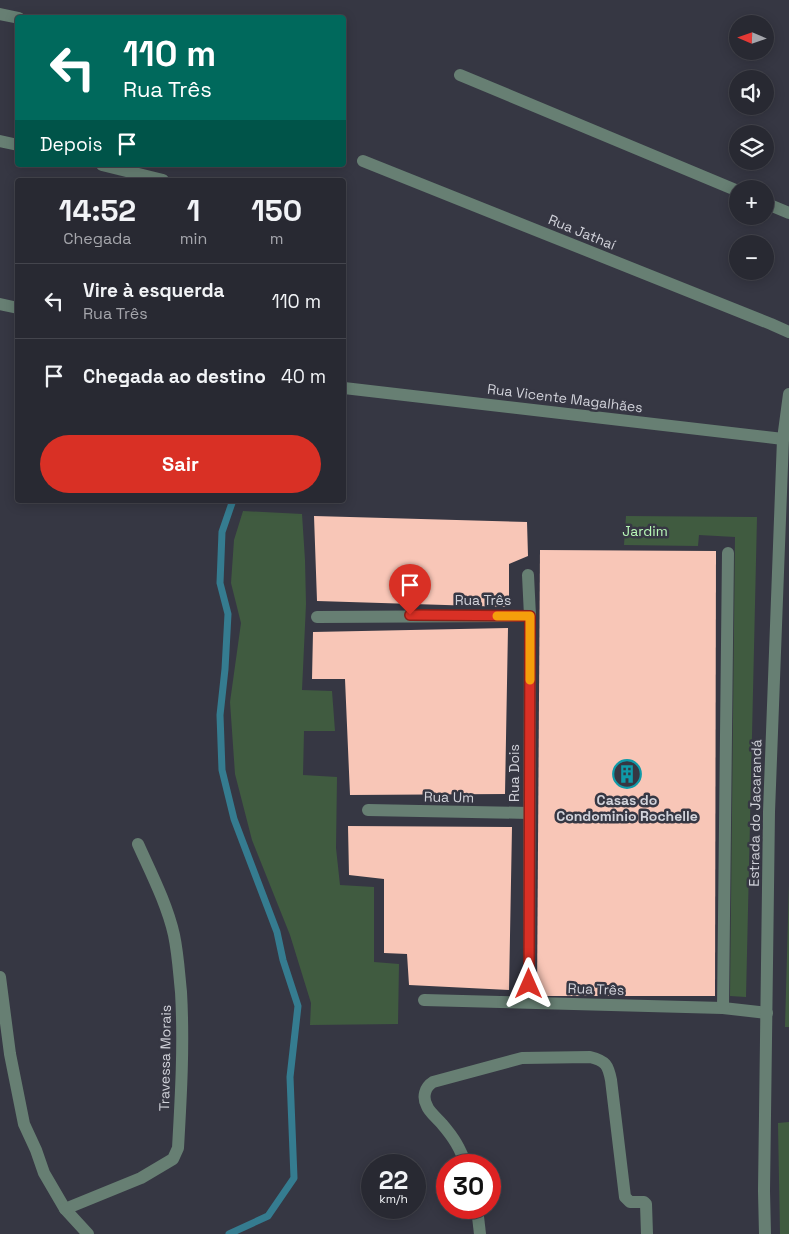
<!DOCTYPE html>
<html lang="pt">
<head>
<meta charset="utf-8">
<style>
  :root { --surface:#282932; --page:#34353e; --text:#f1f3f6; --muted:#a5a6ac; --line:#44454d; --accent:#d93025 }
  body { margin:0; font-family:"Space Grotesk",sans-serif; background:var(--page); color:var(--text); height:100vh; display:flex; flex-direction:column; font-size:19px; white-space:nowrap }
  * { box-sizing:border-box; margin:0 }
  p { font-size:16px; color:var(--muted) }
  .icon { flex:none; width:28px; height:28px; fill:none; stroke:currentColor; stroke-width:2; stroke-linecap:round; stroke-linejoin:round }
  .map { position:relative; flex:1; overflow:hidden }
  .sheet { position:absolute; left:15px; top:178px; width:331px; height:325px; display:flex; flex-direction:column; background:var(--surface); border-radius:5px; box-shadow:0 2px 12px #0003,0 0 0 1px var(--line) }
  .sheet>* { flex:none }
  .guide { position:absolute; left:15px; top:15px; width:331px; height:152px; border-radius:5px; box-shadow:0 2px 12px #0003,0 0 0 1px var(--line); background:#00695c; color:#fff; overflow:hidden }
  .needle { width:32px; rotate:272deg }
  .fabs { position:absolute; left:729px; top:15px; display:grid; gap:10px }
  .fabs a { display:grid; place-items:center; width:45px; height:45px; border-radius:50%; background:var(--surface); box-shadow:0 2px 12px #0003,0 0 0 1px var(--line); font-size:25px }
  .speed { position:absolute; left:361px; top:1154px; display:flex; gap:10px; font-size:25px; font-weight:700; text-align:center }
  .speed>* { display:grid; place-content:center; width:65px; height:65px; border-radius:50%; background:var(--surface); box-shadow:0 2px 12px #0003,0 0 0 1px var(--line); line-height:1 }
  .speed small { font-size:12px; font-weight:400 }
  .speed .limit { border:8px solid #d22; background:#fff; color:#111 }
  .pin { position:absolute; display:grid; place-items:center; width:42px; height:42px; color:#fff; margin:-51px -21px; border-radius:50% 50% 50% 0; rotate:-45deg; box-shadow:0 0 5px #0007 }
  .pin .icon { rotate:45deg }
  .me { position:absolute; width:55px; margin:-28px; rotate:0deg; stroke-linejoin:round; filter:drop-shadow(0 0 4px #0008) }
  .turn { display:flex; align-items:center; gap:18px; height:105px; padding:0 25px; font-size:22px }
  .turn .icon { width:65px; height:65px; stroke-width:2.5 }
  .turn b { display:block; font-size:35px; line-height:42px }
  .then { display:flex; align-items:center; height:48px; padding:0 25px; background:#0003; gap:10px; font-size:19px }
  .eta { display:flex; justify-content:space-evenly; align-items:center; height:85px; text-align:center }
  .eta b { font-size:30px; font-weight:700; line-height:35px }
  .button { display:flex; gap:10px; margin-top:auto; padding:10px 25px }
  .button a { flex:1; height:58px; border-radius:30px; background:var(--accent); color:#fff; font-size:20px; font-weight:700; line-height:58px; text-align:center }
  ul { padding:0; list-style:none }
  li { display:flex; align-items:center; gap:15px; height:75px; padding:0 25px; border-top:1px solid var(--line) }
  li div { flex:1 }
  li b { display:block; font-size:19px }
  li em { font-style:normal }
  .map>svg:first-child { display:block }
  .green { fill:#405b40 }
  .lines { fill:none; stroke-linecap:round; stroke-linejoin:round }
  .stream { stroke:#357c90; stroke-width:7 }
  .building { fill:#f8c6b7 }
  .minor { stroke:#677f73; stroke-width:12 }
  .route-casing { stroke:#8d1f18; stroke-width:12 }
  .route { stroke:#d93025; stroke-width:9 }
  .slow { stroke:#f59e0b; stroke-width:9 }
  .labels { text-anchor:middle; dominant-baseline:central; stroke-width:5; stroke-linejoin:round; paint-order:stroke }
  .street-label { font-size:14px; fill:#d1d2da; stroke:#363743 }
  .park-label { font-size:14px; fill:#b8f7b7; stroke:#363743 }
  .poi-label { font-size:14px; font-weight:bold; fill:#d1d2da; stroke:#363743 }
</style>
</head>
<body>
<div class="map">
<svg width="789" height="1234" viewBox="0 0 789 1234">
  <rect width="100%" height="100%" fill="#363743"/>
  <g class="green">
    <polygon points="243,511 302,514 305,560 306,604 302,690 332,691 335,731 304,731 303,775 337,777 336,848 340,885 374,887 374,962 399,964 398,1024 310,1025 311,1003 290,935 252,840 235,774 230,702 241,623 231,583 234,540"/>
    <polygon points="626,516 757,517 746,997 730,996 735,537 699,535 698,546 624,545"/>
    <polygon points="789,883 789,1027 785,1027"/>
    <polygon points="789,1122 789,1234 780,1234 778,1123"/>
  </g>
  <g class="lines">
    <polyline class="stream" points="229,1234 268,1216 294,1178 290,1077 298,1006 283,960 277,932 234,819 222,770 220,715 225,669 228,614 220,583 222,532 233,500"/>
  </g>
  <g class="building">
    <polygon points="314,516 527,522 528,556 509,564 509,607 317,601"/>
    <polygon points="540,550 716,551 715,996 537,996"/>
    <polygon points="508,628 505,794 350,795 345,679 312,679 313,632"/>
    <polygon points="348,826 512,827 509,990 409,985 407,954 384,953 384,879 349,875"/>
  </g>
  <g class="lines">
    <g class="minor">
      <polyline points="0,14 19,18"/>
      <polyline points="460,75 738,191"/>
      <polyline points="0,141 18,145"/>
      <polyline points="363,161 771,324 789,332"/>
      <polyline points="102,165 163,180"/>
      <polyline points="765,203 789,213"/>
      <polyline points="0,304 18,308"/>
      <polyline points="344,388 783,439"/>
      <polyline points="528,575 530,616 529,1002"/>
      <polyline points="317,617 530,616"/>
      <polyline points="368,810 529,813"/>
      <polyline points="0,977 10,1054 24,1124 36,1150 44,1173 65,1209 88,1234"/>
      <polyline points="424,1000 723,1008 767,1013"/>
      <polyline points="723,1008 728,553"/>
      <path d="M466,1165C460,1148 454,1138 442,1124C438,1119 429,1112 427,1106C422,1097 425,1087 433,1082L522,1058L590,1057C606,1061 608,1065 611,1080L625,1197L630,1202H644L646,1204L647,1234"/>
      <polyline points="477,1208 480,1234"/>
      <path d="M65,1209L141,1178L173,1159L178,1148C181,1096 184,1044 181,992C179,973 178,954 174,935C167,904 151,873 138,844"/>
      <polyline points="765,1234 764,1191 769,812 783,439 789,394"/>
    </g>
  </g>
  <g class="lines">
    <defs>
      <polyline id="route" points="410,615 530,616 529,984"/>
    </defs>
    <use href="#route" class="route-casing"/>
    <use href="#route" class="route"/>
    <polyline class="slow" points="497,616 530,616 530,680"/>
  </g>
  <defs>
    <symbol id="building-ring" viewBox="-11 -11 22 22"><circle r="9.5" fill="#363743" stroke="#0f9aa8" stroke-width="1.5"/><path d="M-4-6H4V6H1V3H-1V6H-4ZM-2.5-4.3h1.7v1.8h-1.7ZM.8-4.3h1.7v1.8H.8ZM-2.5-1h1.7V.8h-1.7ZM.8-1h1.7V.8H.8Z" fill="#0f9aa8"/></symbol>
  </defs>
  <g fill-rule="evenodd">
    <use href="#building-ring" x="611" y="758" width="32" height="32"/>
  </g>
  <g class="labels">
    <g class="street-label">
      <text transform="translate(582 232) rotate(22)">Rua Jathaí</text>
      <text transform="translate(565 398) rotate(7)">Rua Vicente Magalhães</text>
      <text x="483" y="600">Rua Três</text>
      <text transform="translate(514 773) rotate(-90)">Rua Dois</text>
      <text transform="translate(449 797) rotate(1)">Rua Um</text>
      <text transform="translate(755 813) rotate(-89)">Estrada do Jacarandá</text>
      <text transform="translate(596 989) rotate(2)">Rua Três</text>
      <text transform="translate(165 1058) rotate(-89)">Travessa Morais</text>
    </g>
    <g class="park-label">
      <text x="645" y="531">Jardim</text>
    </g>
    <g class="poi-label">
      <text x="627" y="800">Casas do<tspan x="627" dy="16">Condominio Rochelle</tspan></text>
    </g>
  </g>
</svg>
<div class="fabs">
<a><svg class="needle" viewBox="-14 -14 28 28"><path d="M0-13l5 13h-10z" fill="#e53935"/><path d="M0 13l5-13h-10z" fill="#a5a6ac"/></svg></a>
<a><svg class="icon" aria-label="sound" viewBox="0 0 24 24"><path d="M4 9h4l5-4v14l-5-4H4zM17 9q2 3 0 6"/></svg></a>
<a><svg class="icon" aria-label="layers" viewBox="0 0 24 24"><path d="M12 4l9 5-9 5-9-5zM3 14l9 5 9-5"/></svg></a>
<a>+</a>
<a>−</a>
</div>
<div class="speed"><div>22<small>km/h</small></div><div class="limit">30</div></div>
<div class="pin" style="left:410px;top:615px;background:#d93025"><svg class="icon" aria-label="arrive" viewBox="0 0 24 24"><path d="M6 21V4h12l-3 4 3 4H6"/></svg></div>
<svg class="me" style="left:529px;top:984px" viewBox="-20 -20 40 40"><path d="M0-17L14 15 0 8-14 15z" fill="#d93025" stroke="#fff" stroke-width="4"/></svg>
<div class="guide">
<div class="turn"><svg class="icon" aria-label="left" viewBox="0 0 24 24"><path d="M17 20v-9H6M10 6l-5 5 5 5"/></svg><div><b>110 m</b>Rua Três</div></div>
<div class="then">Depois<svg class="icon" aria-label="arrive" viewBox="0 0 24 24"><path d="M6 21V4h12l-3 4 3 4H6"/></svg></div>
</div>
<section class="sheet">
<div class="eta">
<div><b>14:52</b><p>Chegada</p></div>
<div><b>1</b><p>min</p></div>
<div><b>150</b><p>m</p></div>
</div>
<ul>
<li><svg class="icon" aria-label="left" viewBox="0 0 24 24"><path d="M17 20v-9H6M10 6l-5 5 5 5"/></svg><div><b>Vire à esquerda</b><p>Rua Três</p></div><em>110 m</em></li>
<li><svg class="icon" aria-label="arrive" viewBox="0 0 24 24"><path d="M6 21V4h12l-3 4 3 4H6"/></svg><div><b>Chegada ao destino</b></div><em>40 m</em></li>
</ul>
<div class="button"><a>Sair</a></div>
</section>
</div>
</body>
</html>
